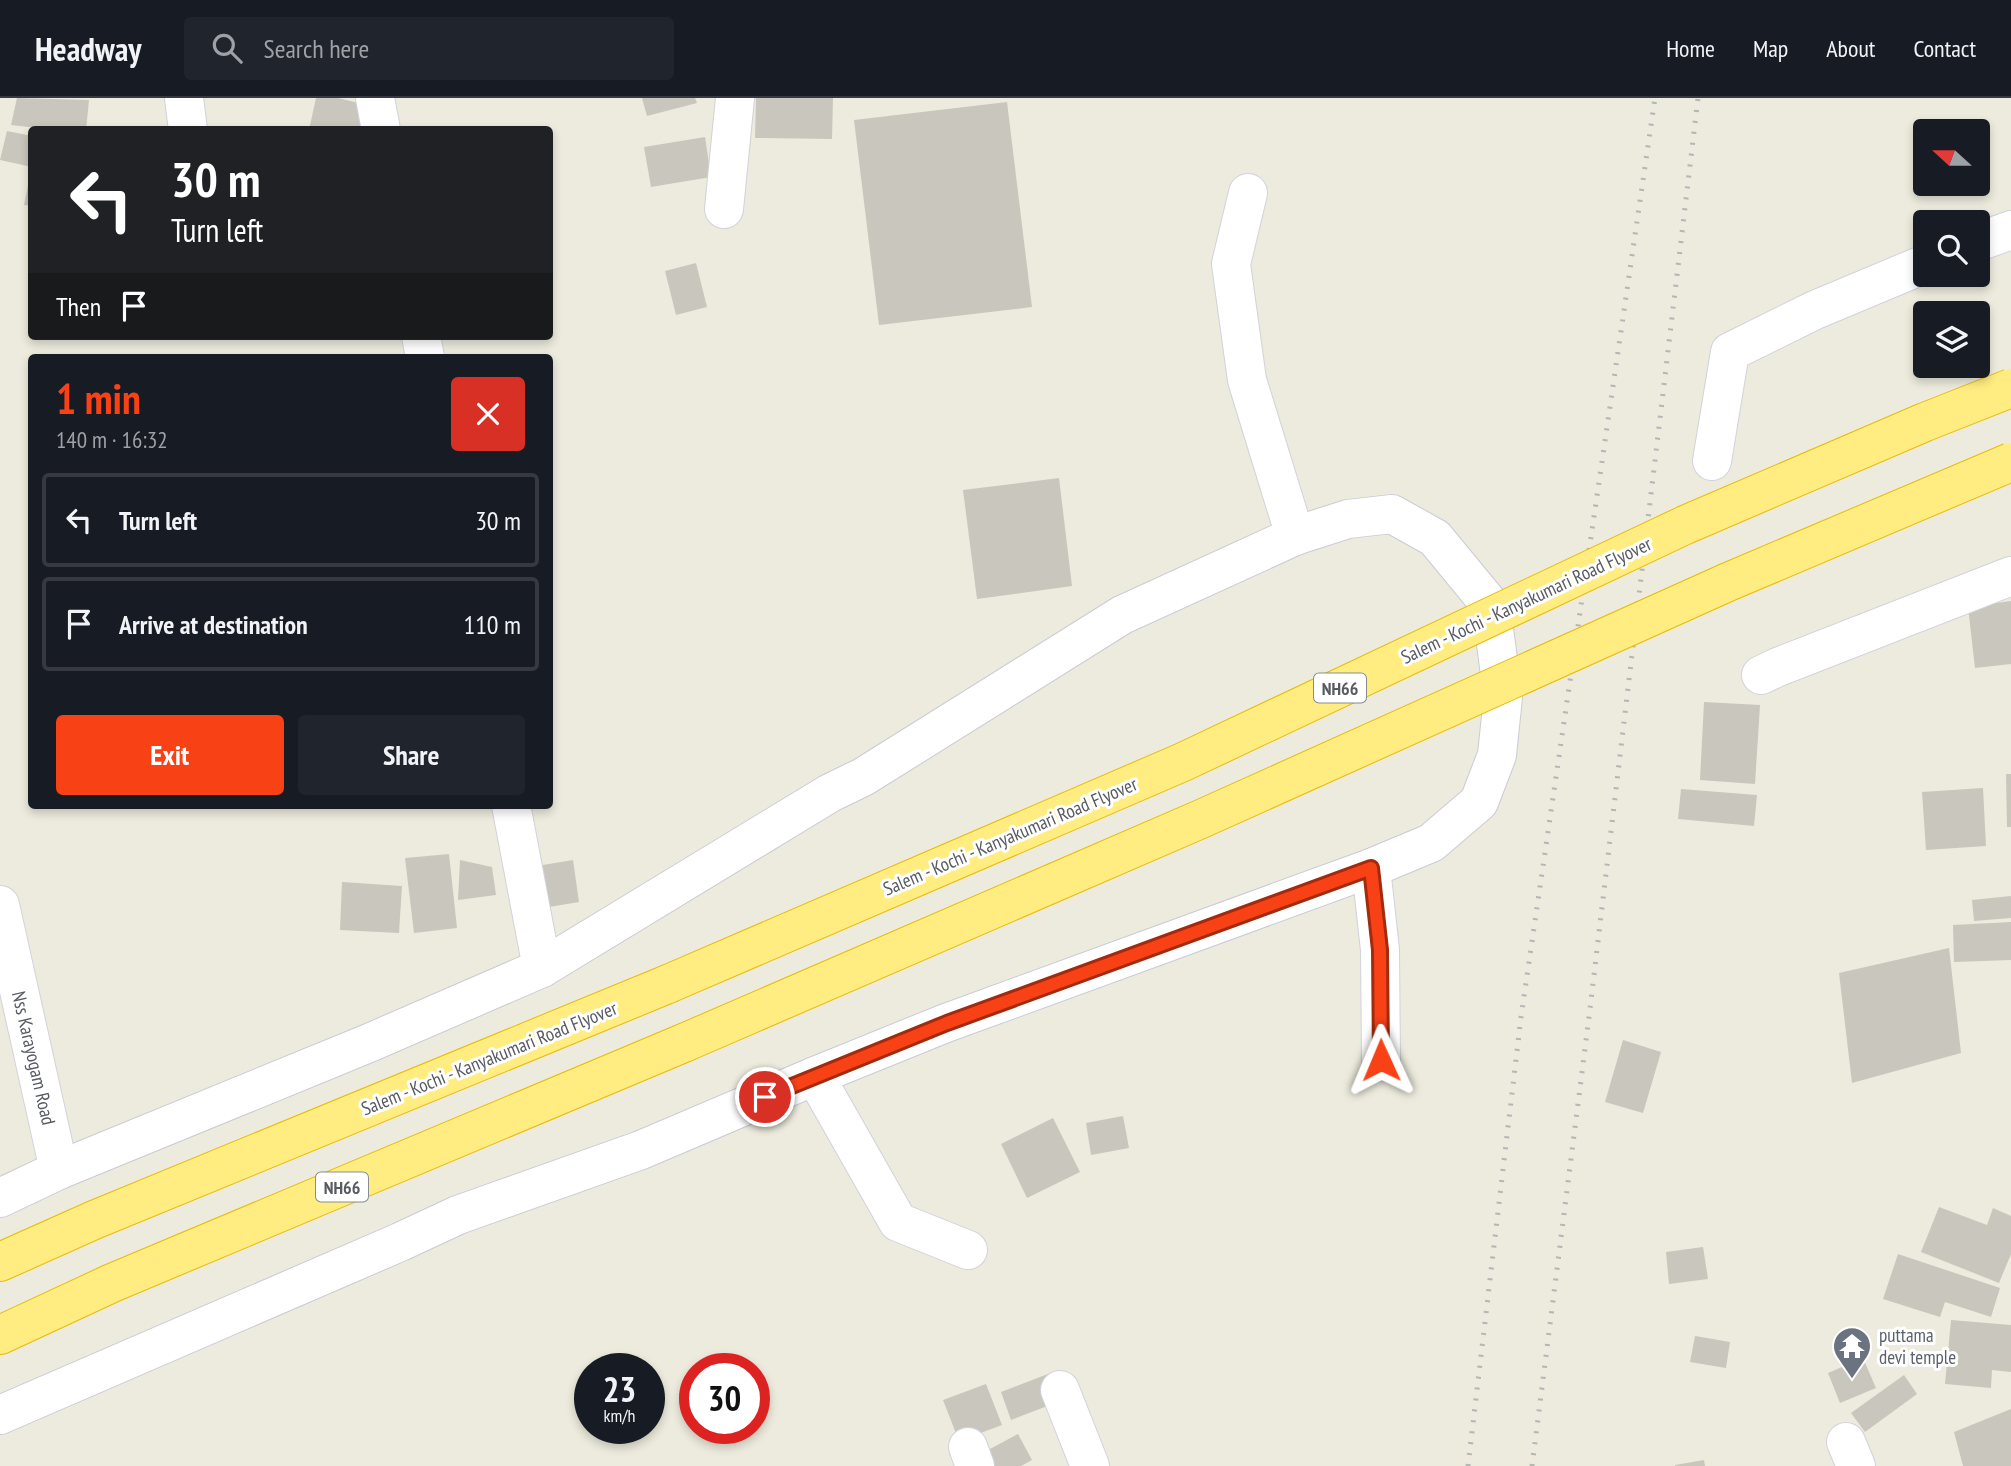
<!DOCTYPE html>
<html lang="en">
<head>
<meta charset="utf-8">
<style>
  :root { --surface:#171b24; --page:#20242c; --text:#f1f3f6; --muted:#9ea1a6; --line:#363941; --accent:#f94116 }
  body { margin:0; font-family:"PT Sans Narrow",sans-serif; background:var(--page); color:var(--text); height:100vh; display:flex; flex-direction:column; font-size:26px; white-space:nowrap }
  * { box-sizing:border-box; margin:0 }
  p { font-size:23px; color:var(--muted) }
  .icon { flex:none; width:38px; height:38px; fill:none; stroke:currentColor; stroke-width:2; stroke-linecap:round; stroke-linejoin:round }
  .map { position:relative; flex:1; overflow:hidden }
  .details { position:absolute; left:28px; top:256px; width:525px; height:455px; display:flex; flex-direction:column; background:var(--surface); border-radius:7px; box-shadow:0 4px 10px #0003 }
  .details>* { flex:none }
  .banner { position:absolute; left:28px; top:28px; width:525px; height:214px; border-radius:7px; box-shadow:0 4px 10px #0003; background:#202124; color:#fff; overflow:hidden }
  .needle { width:46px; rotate:291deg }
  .fabs { position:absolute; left:1913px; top:21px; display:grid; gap:14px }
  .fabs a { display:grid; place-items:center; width:77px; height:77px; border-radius:7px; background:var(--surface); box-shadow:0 4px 10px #0003; font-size:35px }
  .speed { position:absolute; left:574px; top:1255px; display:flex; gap:14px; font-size:35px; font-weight:700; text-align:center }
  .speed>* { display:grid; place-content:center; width:91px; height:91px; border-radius:50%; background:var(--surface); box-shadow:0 4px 10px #0003; line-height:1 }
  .speed small { font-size:18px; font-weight:400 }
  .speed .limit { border:10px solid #d22; background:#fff; color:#111 }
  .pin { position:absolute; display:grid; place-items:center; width:60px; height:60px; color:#fff; margin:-30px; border:4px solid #fff; border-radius:50%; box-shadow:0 2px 7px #0007 }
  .me { position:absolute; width:77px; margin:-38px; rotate:359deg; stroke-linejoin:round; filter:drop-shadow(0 0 5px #0008) }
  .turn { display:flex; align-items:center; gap:24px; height:147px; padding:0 28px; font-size:32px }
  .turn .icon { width:91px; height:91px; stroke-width:2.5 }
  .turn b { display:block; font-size:49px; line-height:60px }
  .then { display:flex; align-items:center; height:66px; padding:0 28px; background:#0003; gap:14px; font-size:26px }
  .round { display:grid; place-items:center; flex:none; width:74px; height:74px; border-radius:7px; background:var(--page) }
  .overview { display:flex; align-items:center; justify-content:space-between; height:119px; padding:0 28px }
  h1 { font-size:42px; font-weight:700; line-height:52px; color:var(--accent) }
  .primary-button { display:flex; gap:14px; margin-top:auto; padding:14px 28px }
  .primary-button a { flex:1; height:80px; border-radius:7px; background:var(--accent); color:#fff; font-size:28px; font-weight:700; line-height:80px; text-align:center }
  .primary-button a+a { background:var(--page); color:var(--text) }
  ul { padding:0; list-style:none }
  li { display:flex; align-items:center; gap:21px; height:94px; margin:0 14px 10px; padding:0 14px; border:4px solid var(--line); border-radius:7px }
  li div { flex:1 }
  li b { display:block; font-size:26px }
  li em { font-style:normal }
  header { display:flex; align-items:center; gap:42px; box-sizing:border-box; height:98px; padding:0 35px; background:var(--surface); border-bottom:2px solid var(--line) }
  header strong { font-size:33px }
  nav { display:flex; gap:38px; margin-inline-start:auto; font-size:24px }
  .search { width:490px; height:63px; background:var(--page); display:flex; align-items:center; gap:18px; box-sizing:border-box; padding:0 24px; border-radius:7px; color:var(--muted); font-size:26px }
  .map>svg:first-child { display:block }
  .building { fill:#c9c7bd }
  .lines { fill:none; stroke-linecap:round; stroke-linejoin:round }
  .street-casing { stroke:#d1d3da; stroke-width:40 }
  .secondary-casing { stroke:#c9ccd4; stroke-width:40 }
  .highway-casing { stroke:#eabb00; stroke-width:40 }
  .street { stroke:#fff; stroke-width:38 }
  .secondary { stroke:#fff; stroke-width:38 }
  .highway { stroke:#ffed82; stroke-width:38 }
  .rail { stroke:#b4b5b5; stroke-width:5; stroke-dasharray:2 9; stroke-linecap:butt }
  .highway-bridge-casing { stroke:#eabb00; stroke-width:40; stroke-linecap:butt }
  .highway-bridge { stroke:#ffed82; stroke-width:38 }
  .route-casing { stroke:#a22a0e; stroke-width:18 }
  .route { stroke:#f94116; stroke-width:12 }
  .labels { text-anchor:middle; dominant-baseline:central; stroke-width:6; stroke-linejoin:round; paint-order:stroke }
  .shield { fill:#fff; stroke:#898c90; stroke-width:2 }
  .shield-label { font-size:18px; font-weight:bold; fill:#575a61 }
  .street-label { font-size:19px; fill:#575a61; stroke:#fff }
  .worship-label { font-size:19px; fill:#5b616d; stroke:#fff; text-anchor:start }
</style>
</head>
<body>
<header>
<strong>Headway</strong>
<div class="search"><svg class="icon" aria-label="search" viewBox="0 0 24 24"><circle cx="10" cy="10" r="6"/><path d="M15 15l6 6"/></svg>Search here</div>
<nav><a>Home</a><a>Map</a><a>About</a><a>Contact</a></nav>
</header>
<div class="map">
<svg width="2011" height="1368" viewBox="0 0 2011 1368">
  <rect width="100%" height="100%" fill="#ecebdd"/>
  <g class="building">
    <polygon points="17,0 89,2 86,32 55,32 11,27"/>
    <polygon points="316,0 338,0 379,10 373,32 309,32"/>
    <polygon points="642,0 695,0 697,5 647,18"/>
    <polygon points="756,0 833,0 832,41 755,40"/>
    <polygon points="1007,4 1032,209 879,227 854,22"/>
    <polygon points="7,33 32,38 32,69 0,62"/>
    <polygon points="705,39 711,79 651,89 644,49"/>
    <polygon points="30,78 32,78 32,108 24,107"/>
    <polygon points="696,165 707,209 676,217 665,173"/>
    <polygon points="1059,380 1072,488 977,501 963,392"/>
    <polygon points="2011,503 2011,566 1975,570 1968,509"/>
    <polygon points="1704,604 1760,607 1755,686 1700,682"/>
    <polygon points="2006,676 2011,676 2011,729 2007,729"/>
    <polygon points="1983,690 1986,748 1926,752 1922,694"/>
    <polygon points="1681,691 1757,697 1754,728 1678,721"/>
    <polygon points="449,756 457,830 414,835 405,760"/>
    <polygon points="460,762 492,769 496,797 458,802"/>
    <polygon points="573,762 579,804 543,810 537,768"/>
    <polygon points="342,784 402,788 399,835 340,832"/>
    <polygon points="2011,798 2011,820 1974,823 1972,802"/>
    <polygon points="2011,824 2011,862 1954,864 1953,827"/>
    <polygon points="1949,850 1961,955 1852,985 1839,875"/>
    <polygon points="1623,942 1661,954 1643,1015 1605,1004"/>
    <polygon points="1123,1018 1129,1050 1091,1057 1086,1025"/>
    <polygon points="1053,1020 1080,1074 1027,1100 1001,1046"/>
    <polygon points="1939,1109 1987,1127 1993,1110 2011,1118 2011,1156 1999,1185 1921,1154"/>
    <polygon points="1703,1149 1708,1181 1669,1186 1666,1154"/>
    <polygon points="1898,1156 2000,1190 1991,1219 1945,1204 1940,1219 1883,1201"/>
    <polygon points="1951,1222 2011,1227 2011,1274 1992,1272 1991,1290 1945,1286"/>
    <polygon points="1695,1238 1730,1244 1726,1270 1690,1264"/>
    <polygon points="1863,1260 1876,1290 1840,1305 1828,1275"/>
    <polygon points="1053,1274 1063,1302 1011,1322 1001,1294"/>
    <polygon points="1904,1277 1917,1296 1865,1334 1851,1315"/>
    <polygon points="986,1286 1002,1327 959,1343 943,1302"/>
    <polygon points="2011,1311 2011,1368 1963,1368 1954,1334"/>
    <polygon points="1018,1336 1032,1362 1021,1368 977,1368 973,1360"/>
    <polygon points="1704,1362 1705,1368 1675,1368 1675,1367"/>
  </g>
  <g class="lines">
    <defs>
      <g id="street">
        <polyline points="184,0 188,32"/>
        <polyline points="375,0 381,32"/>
        <polyline points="1248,95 1231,166 1247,282 1295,438"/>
        <polyline points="724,111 735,0"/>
        <polyline points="1978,144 2011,132"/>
        <polyline points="421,238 425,259"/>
        <polyline points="1712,363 1730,254 1815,212 1925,166"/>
        <polyline points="1761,577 1778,569 2011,478"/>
        <polyline points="511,707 542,870"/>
        <polyline points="1371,770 1380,852 1381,962"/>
        <polyline points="0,807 59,1072"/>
        <polyline points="815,978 898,1124 968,1152"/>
        <polyline points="1060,1292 1090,1368"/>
        <polyline points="1846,1344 1856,1368"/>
        <polyline points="968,1349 975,1368"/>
      </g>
      <polyline id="secondary" points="0,1100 59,1072 369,945 542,870 830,695 863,679 1122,517 1295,438 1348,421 1392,416 1435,440 1491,508 1503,599 1497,657 1479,704 1431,745 1371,770 946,925 815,978 641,1052 458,1117 400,1144 0,1317"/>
      <g id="highway">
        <polyline points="0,1164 94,1122 668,886"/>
        <polyline points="0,1237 112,1185 686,944"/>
      </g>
    </defs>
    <use href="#street" class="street-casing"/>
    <use href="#secondary" class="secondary-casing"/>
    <use href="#highway" class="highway-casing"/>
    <use href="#street" class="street"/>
    <use href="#secondary" class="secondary"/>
    <use href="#highway" class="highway"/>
    <g class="rail">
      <polyline points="1468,1368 1521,919 1655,0"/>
      <polyline points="1532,1368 1589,919 1698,0"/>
    </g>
    <defs>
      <g id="highway-bridge">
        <polyline points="668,886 1183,664 1685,427 1925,324 2011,290"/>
        <polyline points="686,944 1201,721 1728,484 2011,364"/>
      </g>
    </defs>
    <use href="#highway-bridge" class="highway-bridge-casing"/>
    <use href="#highway-bridge" class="highway-bridge"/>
  </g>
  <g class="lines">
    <defs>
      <polyline id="route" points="765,999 947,925 1371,770 1380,852 1381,962"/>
    </defs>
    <use href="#route" class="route-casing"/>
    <use href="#route" class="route"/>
  </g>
  <defs>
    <symbol id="temple-pin" viewBox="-11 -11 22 30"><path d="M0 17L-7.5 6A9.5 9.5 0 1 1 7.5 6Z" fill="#6b7280" stroke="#fff"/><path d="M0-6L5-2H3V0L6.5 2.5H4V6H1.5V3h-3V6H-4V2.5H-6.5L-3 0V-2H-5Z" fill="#fff"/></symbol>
  </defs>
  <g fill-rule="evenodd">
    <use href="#temple-pin" x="1830" y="1226" width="44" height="60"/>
  </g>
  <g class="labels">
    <g class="shield">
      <rect x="1314" y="575.5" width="52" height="29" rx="5"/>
      <rect x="316" y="1074.5" width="52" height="29" rx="5"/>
    </g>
    <g class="shield-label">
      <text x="1340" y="590">NH66</text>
      <text x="342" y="1089">NH66</text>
    </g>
    <g class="street-label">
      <text transform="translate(1526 502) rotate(-25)">Salem - Kochi - Kanyakumari Road Flyover</text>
      <text transform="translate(1010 738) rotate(-23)">Salem - Kochi - Kanyakumari Road Flyover</text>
      <text transform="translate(34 960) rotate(77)">Nss Karayogam Road</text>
      <text transform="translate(489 960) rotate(-22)">Salem - Kochi - Kanyakumari Road Flyover</text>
    </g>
    <g class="worship-label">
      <text x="1879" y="1237">puttama<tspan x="1879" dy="22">devi temple</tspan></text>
    </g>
  </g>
</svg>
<div class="fabs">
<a><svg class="needle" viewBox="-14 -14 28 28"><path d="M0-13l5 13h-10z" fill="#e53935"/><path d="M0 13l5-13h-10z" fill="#9ea1a6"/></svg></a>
<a><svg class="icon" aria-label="search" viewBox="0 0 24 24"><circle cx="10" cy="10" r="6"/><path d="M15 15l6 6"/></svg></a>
<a><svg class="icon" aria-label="layers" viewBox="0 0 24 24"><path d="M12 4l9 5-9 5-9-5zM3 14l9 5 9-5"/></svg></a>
</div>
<div class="speed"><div>23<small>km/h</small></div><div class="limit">30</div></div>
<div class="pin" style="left:765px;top:999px;background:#d93025"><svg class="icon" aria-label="arrive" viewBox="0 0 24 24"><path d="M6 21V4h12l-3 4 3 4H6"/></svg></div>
<svg class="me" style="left:1381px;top:962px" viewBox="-20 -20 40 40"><path d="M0-17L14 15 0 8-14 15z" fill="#f94116" stroke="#fff" stroke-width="4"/></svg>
<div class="banner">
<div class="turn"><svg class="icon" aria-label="left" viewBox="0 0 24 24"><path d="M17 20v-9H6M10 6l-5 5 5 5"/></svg><div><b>30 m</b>Turn left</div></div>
<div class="then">Then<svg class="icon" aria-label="arrive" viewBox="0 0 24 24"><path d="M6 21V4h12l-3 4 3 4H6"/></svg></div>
</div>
<section class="details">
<div class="overview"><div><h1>1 min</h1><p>140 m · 16:32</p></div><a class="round" style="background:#d93025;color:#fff"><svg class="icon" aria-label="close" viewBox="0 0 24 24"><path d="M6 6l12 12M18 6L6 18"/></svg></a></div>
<ul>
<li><svg class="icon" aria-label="left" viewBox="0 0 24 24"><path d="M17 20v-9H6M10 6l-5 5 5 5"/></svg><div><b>Turn left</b></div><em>30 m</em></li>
<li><svg class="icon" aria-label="arrive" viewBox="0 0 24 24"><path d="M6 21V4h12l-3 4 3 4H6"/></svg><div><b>Arrive at destination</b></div><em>110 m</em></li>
</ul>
<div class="primary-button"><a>Exit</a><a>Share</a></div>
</section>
</div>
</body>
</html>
